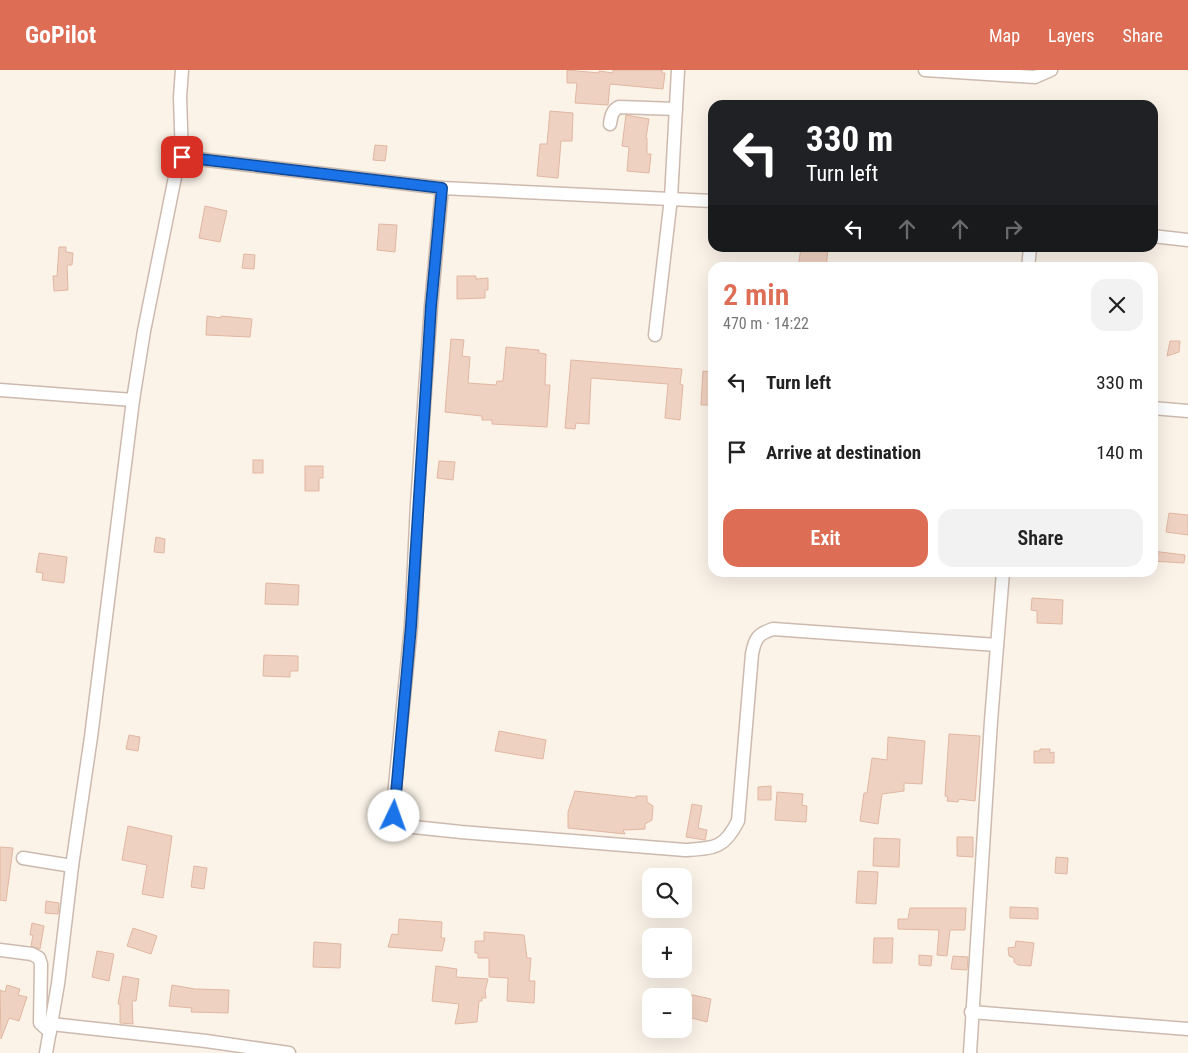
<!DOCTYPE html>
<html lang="en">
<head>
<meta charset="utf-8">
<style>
  :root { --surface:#fff; --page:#f2f2f2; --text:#222; --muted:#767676; --accent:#dd6d55 }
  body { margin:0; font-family:"Roboto Condensed",sans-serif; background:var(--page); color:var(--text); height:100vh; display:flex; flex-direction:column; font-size:19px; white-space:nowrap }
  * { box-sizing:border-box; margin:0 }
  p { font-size:16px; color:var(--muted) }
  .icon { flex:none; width:28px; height:28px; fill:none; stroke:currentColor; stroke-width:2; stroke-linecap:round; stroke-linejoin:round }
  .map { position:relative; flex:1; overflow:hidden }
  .sheet { position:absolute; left:708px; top:192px; width:450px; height:315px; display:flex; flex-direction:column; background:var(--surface); border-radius:15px; box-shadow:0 5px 20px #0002 }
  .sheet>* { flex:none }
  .top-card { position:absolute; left:708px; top:30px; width:450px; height:152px; border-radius:15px; box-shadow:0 5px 20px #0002; background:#202124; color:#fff; overflow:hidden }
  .fabs { position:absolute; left:642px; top:798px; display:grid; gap:10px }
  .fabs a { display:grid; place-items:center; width:50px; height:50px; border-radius:10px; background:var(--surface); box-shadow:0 5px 20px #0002; font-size:25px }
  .pin { position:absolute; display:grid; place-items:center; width:42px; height:42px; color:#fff; margin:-21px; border-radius:10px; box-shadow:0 2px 8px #0006 }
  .me { position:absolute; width:55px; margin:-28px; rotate:3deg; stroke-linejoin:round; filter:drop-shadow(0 0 4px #0008) }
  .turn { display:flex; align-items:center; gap:18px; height:105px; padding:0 15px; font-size:22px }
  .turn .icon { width:65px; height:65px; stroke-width:2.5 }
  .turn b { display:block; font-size:35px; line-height:42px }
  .lanes { display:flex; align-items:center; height:48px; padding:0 15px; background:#0003; justify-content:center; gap:25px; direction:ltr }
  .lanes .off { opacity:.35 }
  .round { display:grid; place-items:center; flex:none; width:52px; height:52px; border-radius:15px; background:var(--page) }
  .summary { display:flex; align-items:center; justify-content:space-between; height:85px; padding:0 15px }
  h1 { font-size:30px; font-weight:600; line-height:38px; color:var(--accent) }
  .action { display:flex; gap:10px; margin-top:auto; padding:10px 15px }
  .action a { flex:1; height:58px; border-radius:15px; background:var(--accent); color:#fff; font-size:20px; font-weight:600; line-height:58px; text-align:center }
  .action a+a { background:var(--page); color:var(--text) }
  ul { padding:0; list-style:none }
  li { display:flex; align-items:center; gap:15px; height:70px; padding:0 15px }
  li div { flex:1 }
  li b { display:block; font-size:19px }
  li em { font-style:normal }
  header { display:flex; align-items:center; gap:30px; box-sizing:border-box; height:70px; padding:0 25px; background:var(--accent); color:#fff }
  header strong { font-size:24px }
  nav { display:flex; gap:28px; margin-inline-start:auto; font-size:18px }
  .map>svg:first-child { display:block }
  .building { fill:#efd1c1; stroke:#e1b7a2 }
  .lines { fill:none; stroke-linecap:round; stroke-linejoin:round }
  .street-casing { stroke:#cdbaae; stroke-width:15 }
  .street { stroke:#fff; stroke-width:12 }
  .route-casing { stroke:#114b97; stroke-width:12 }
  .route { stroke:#1a73e8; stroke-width:9 }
</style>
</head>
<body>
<header>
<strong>GoPilot</strong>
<nav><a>Map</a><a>Layers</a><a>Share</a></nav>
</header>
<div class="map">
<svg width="1188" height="983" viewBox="0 0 1188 983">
  <rect width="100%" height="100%" fill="#fbf3e8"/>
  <g class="building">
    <polygon points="567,0 599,3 599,1 613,3 613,0 662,0 662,3 665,3 663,19 610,14 608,35 575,33 577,13 567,13"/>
    <polygon points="550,41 573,43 572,71 561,71 558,108 537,106 540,74 547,74"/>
    <polygon points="626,45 649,49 646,68 647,68 647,84 651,84 649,103 627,101 629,77 622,76"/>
    <polygon points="375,75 387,76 385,91 373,90"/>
    <polygon points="205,136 227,141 220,172 199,168"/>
    <polygon points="379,154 397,155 395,182 377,180"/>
    <polygon points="59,177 66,177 66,182 73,183 72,195 67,195 68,220 54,221 53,206 57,206"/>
    <polygon points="801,178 828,178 826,198 798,198"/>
    <polygon points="244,184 255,185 254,199 242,198"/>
    <polygon points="457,206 476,206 476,209 488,208 488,220 485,220 485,228 457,229"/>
    <polygon points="207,246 221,248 221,246 252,249 250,267 206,265"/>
    <polygon points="451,269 464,270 462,286 470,287 468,313 496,315 497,311 503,311 506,277 539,280 539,283 546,284 545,315 550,315 547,357 492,354 492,350 482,350 482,346 445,342"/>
    <polygon points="1170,271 1180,271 1179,282 1167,286"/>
    <polygon points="571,290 682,299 680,314 683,315 680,350 665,348 668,314 591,308 589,354 576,353 575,359 565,358"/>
    <polygon points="703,301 712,302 712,335 701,335"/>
    <rect x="253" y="390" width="10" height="13"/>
    <polygon points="439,391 455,392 453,410 437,408"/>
    <polygon points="305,396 323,396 323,408 319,408 319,421 305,421"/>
    <polygon points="1169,443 1188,445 1188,465 1166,462"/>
    <polygon points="156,467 165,469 164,483 154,482"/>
    <polygon points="1152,481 1185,485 1184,493 1152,491"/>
    <polygon points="39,483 67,487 64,513 42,510 43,503 36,502"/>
    <polygon points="266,513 299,515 298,535 265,534"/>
    <polygon points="1032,528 1063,530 1062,554 1037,553 1037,541 1031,540"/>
    <polygon points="264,585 298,586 298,601 290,601 290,607 263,606"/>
    <polygon points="499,661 546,670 543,689 495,681"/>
    <polygon points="949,664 980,666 975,731 959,729 958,732 947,731 948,727 945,726"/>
    <polygon points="129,665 140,667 138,681 126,679"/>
    <polygon points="888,667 925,671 922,714 904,713 904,721 882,724 878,754 860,751 864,723 867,723 872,688 887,690"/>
    <polygon points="1040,679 1050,679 1050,683 1054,682 1054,693 1034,693 1034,681 1040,681"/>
    <polygon points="771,716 771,730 758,730 758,717"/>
    <polygon points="575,721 636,728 636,726 647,726 647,732 653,736 652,750 645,754 645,759 623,760 625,764 568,758 568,742"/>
    <polygon points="777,722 803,724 802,735 807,736 806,752 775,750"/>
    <polygon points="692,734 702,736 698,758 707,760 705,770 686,767"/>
    <polygon points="128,756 172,766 163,828 142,824 147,795 122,790"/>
    <polygon points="957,767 973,767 973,787 957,786"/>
    <polygon points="874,768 900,769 899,797 873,796"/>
    <polygon points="0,777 13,778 6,831 0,830"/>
    <polygon points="1056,787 1068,788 1067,804 1055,803"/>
    <polygon points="194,796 207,798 204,819 191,817"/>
    <polygon points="858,801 878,802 876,834 856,833"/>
    <polygon points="46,831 59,833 58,844 45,843"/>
    <polygon points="1010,837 1038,838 1038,849 1010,848"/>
    <polygon points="910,838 966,838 965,860 950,860 947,886 937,885 939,860 898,859 898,849 908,849"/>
    <polygon points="399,849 442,852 441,868 445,868 442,881 388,877 392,864 398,865"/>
    <polygon points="32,853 44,856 40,879 31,876 33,865 30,865"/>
    <polygon points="133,858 157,866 151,884 127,876"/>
    <polygon points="484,862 524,865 527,888 531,888 529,911 535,911 534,933 507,931 508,908 489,907 489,888 478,888 478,883 475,883 475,871 484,871"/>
    <polygon points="874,868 893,868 892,893 873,893"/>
    <polygon points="1016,871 1034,873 1031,896 1018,895 1014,892 1014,888 1009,886 1008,878 1015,877"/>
    <polygon points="314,872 341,874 340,898 313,897"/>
    <polygon points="97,881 114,884 109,911 92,907"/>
    <polygon points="919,885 932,886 931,896 919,895"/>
    <polygon points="953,886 968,887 967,900 951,899"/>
    <polygon points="436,896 457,899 456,907 488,909 485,921 486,928 482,928 482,931 479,931 477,952 455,954 459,934 432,931"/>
    <polygon points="123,906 139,909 136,931 132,931 133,954 120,953 120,934 118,934"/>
    <polygon points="7,915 20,919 18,925 27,927 19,951 9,948 1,969 0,920 5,922"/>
    <polygon points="172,915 195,919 229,920 228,943 191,942 192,938 169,936"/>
    <polygon points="688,924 711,929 707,952 684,946"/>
  </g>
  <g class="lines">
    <defs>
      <g id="street">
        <polyline points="925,0 1035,7 1051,0"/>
        <path d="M610,54C611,47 612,40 619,37L676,39"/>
        <polyline points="182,87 442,118 712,131"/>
        <path d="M442,118L431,236L417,434L411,556L393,736C394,746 395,751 404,756L461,762L685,780C714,778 724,779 738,751L752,584C755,568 758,564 773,559L997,575"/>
        <polyline points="1152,166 1188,170"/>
        <polyline points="1028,198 1030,178"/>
        <polyline points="655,265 671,128 678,0"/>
        <polyline points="0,320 133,330"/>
        <polyline points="1152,338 1188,341"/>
        <polyline points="23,788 72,796"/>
        <polyline points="0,880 32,884 39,888 41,894 40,953 50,962"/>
        <polyline points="971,942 1188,959"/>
        <polyline points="51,954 206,971 289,983"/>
        <polyline points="46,983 58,914 72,796 91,667 133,330 144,261 175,107 182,87 180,27 182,0"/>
        <polyline points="970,983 991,651 1003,502"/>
      </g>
    </defs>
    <use href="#street" class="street-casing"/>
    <use href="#street" class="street"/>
  </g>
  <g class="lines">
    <defs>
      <polyline id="route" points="182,87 442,118 431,236 411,556 394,746"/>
    </defs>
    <use href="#route" class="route-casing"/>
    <use href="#route" class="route"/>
  </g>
</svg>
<div class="fabs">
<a><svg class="icon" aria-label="search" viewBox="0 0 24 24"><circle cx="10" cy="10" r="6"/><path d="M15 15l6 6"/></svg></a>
<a>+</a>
<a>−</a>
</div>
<div class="pin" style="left:182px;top:87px;background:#d93025"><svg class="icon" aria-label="arrive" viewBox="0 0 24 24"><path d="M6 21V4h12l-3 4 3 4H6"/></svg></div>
<svg class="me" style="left:394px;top:746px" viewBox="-20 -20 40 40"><circle r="19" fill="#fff"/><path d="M0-13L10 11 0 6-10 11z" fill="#1a73e8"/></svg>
<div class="top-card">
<div class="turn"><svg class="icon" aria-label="left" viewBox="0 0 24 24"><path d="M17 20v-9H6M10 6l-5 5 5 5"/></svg><div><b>330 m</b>Turn left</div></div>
<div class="lanes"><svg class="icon" aria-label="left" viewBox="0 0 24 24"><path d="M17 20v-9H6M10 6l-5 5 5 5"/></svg><svg class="icon off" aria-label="ahead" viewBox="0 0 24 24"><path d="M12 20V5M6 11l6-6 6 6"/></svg><svg class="icon off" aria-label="ahead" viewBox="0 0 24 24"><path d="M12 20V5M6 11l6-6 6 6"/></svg><svg class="icon off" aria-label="right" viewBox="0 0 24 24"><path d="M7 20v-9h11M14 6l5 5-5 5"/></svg></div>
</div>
<section class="sheet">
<div class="summary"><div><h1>2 min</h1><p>470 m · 14:22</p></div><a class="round"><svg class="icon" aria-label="close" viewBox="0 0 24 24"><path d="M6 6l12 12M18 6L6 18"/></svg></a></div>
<ul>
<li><svg class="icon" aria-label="left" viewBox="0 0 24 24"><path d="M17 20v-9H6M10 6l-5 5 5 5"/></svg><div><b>Turn left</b></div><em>330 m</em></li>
<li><svg class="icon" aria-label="arrive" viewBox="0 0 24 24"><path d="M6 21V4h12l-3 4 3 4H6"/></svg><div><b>Arrive at destination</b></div><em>140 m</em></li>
</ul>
<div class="action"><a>Exit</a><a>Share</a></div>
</section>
</div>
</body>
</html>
